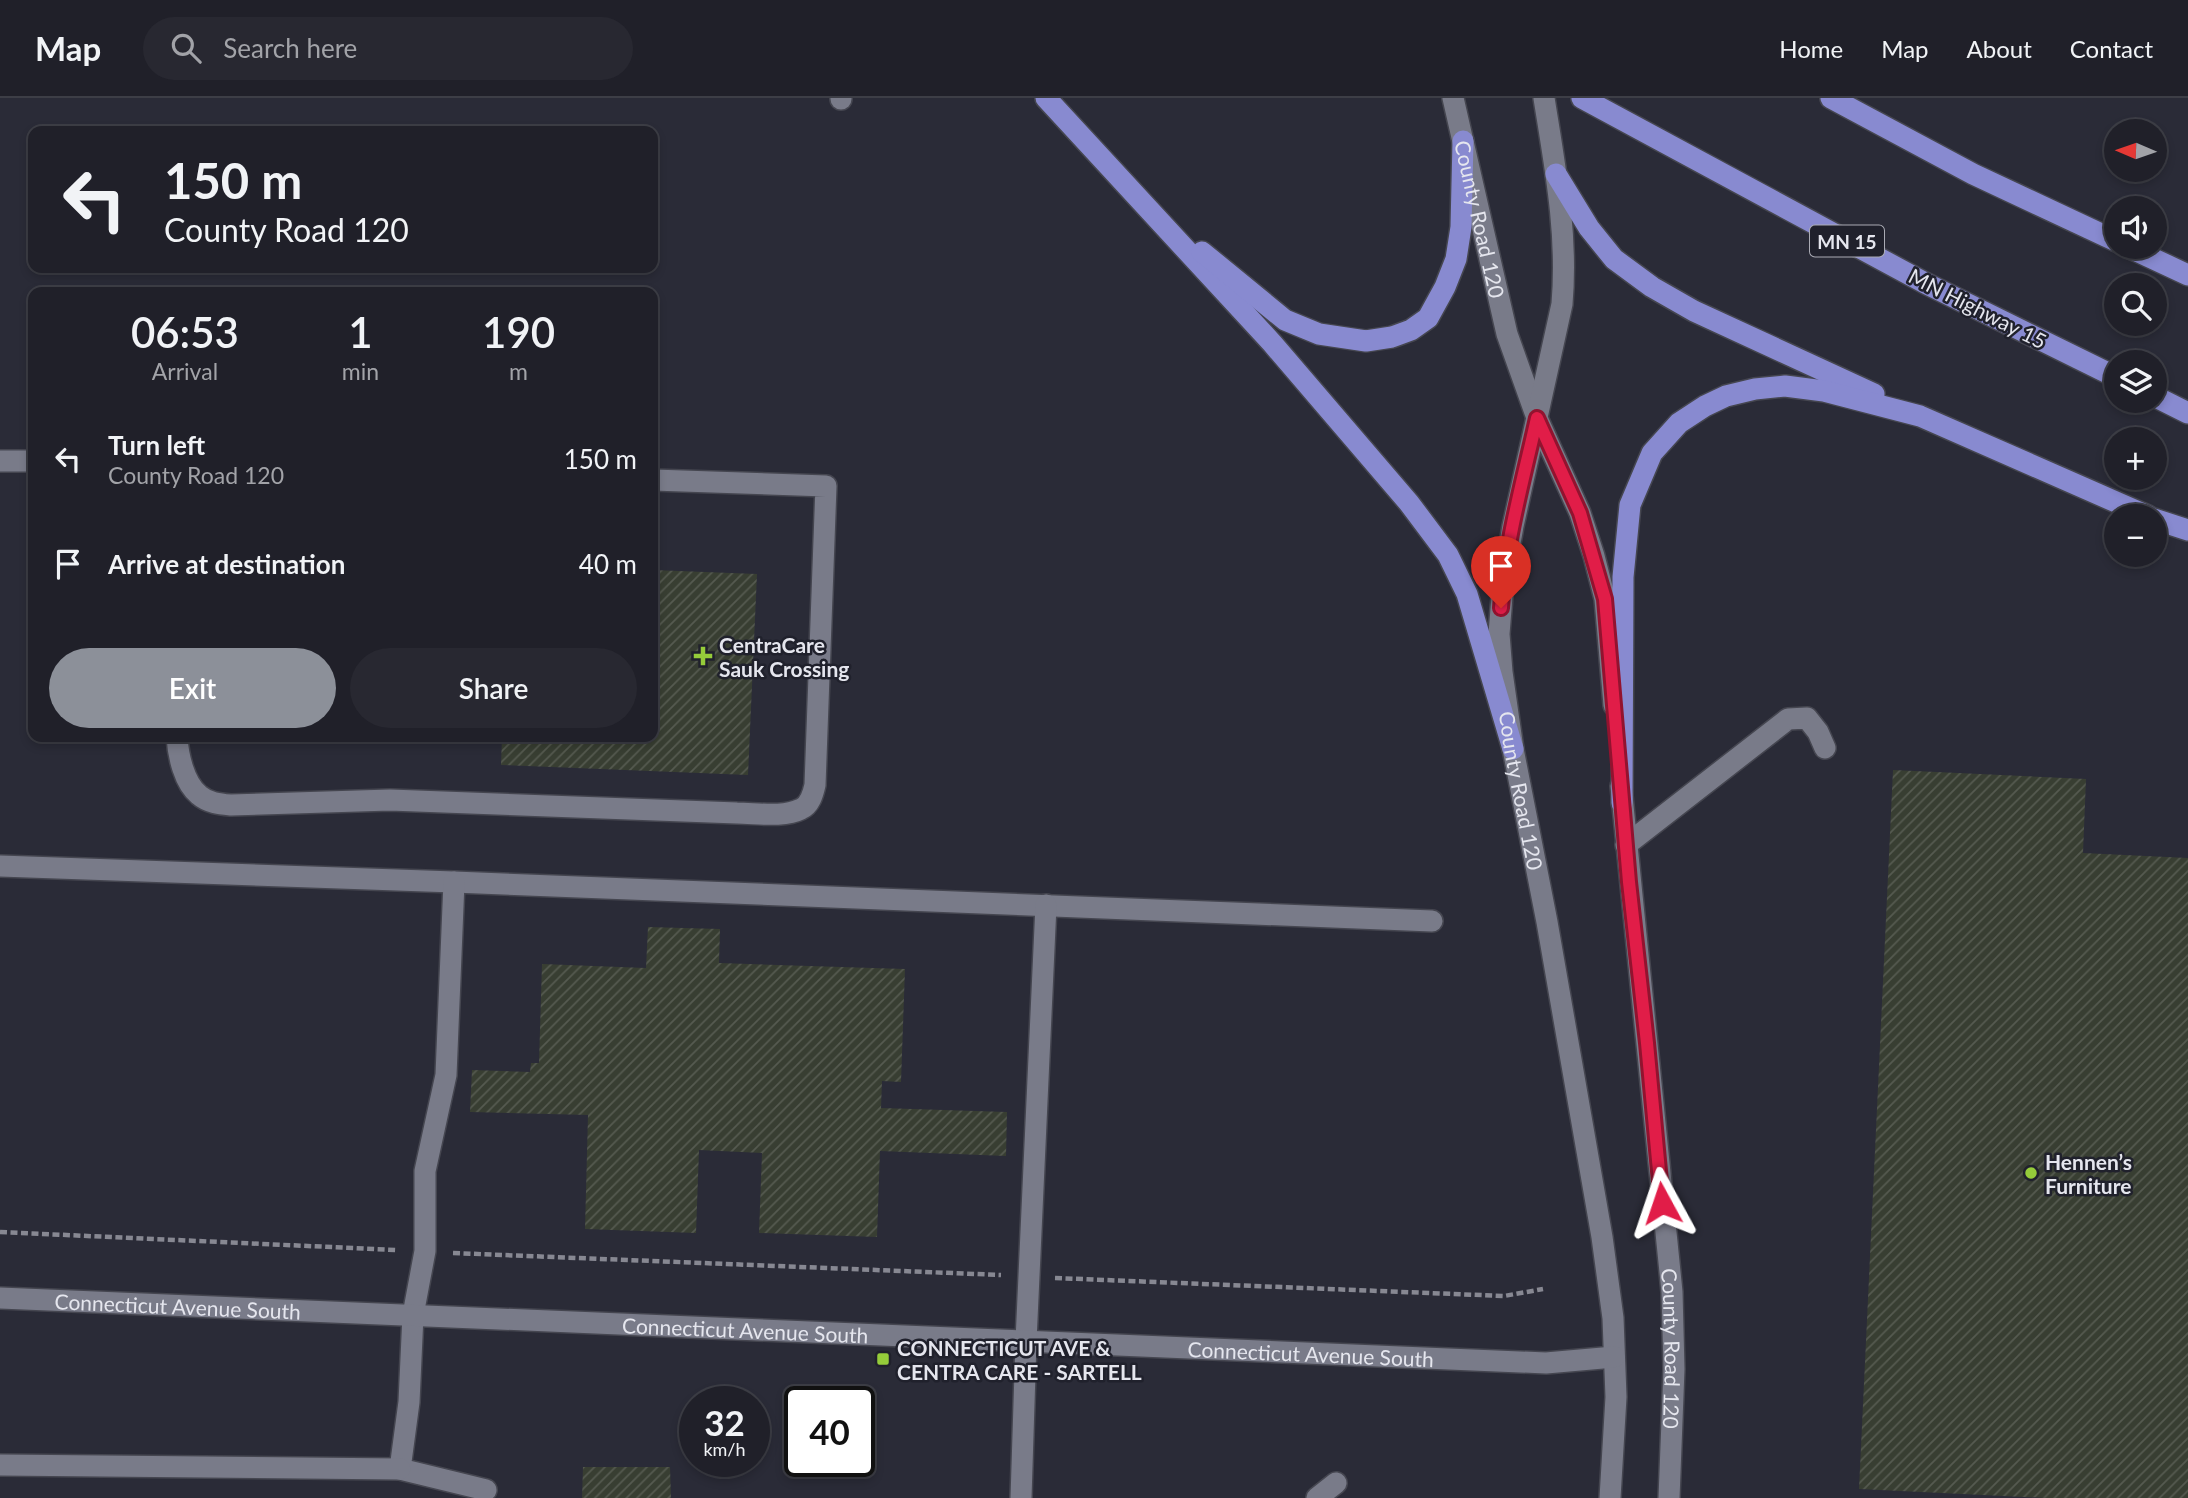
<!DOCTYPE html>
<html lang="en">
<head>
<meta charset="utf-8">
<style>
  :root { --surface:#202029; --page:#282831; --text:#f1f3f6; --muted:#a2a3a8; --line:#3d3e46; --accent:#8c9099 }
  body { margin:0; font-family:Lato,sans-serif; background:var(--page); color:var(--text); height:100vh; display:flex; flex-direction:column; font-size:26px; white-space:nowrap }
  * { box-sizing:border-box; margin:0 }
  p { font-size:23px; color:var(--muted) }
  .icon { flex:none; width:38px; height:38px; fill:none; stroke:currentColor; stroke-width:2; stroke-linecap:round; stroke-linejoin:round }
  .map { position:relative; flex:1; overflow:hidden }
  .details { position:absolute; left:28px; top:189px; width:630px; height:455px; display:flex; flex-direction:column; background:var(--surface); border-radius:14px; box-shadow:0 4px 10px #0003,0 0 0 2px var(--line) }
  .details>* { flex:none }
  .top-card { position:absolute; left:28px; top:28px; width:630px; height:147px; border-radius:14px; box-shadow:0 4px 10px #0003,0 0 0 2px var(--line); background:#202029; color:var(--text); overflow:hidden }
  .needle { width:46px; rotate:272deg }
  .controls { position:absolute; left:2104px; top:21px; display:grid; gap:14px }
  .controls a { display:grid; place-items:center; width:63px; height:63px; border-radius:50%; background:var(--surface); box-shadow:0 4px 10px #0003,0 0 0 2px var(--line); font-size:35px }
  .speed { position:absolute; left:679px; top:1288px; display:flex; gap:14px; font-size:35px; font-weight:700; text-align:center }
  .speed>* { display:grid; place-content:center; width:91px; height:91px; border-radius:50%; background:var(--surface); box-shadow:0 4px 10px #0003,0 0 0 2px var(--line); line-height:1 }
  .speed small { font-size:18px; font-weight:400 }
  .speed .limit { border:4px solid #111; border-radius:10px; background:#fff; color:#111 }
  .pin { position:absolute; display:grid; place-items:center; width:60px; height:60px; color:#fff; margin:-72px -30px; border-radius:50% 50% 50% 0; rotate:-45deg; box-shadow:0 0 7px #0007 }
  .pin .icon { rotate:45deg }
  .me { position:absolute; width:77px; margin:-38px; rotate:355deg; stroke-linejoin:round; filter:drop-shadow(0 0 5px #0008) }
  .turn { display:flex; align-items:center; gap:24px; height:147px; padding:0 21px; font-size:32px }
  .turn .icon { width:91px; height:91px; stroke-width:2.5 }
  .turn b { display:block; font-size:49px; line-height:60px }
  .eta { display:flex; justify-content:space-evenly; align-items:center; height:119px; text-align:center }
  .eta b { font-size:42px; font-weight:600; line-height:49px }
  .button { display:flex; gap:14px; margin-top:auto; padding:14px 21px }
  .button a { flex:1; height:80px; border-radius:42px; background:var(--accent); color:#fff; font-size:28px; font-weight:600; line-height:80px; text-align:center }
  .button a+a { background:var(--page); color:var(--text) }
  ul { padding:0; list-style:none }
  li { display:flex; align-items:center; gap:21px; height:105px; padding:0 21px }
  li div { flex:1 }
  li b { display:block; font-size:26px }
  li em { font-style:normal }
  header { display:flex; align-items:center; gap:42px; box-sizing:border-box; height:98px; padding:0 35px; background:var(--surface); border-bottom:2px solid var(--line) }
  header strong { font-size:33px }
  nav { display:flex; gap:38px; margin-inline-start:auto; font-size:24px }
  .search { width:490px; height:63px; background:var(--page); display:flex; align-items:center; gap:18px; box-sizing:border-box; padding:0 24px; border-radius:38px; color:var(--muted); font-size:26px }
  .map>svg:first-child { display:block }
  .building { fill:url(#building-hatch) }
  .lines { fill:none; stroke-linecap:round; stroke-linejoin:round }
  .service-casing { stroke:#454650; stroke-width:24 }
  .tertiary-casing { stroke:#454650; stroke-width:24 }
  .trunk-casing { stroke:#454650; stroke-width:24 }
  .path { stroke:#878892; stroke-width:4.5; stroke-dasharray:7 3.5; stroke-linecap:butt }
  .service { stroke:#797b89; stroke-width:21 }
  .tertiary { stroke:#797b89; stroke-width:21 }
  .trunk { stroke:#888ad0; stroke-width:21 }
  .route-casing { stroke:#92132f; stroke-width:18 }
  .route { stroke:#e11d48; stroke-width:12 }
  .poi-dot { fill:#95cc3a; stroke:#20212c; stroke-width:2.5 }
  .labels { text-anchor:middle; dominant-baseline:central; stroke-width:5; stroke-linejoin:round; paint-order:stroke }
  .shield { fill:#20212c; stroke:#aaabb4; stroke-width:2 }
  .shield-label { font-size:19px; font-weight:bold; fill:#e5e6ee }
  .street-label { font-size:21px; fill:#e5e6ee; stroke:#20212c }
  .poi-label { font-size:21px; font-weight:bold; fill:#e5e6ee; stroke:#20212c; text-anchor:start }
</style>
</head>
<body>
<header>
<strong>Map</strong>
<div class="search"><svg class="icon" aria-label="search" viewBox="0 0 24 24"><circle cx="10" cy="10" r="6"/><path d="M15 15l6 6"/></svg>Search here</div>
<nav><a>Home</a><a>Map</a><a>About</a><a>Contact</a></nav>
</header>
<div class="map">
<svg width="2188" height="1400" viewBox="0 0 2188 1400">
  <defs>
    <pattern id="building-hatch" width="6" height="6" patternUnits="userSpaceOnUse" patternTransform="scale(1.75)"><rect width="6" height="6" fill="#383e32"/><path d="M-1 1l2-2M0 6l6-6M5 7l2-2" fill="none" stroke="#555a50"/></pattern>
  </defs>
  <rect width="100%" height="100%" fill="#2a2b37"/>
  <g class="building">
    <polygon points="653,472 757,476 748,677 501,667 502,639 653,639"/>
    <polygon points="1893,672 2086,681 2083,755 2188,760 2188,1400 2047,1400 1859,1391"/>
    <polygon points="648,829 720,831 719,865 905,871 901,984 882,983 881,1010 1007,1014 1006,1058 880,1053 877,1139 759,1135 762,1055 699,1052 696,1135 585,1131 588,1017 470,1014 472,972 530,974 531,965 539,965 542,866 646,870"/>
    <polygon points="583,1369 670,1369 671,1400 582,1400"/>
  </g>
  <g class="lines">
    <defs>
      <g id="service">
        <polyline points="841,0 841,1"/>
        <polyline points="0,363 33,363"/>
        <path d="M177,639C178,657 184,685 199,697C208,705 220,706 231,707L390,702L737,715C756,715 783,720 801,711C810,707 813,696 815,687L826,388L653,382"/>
        <polyline points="1626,747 1788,621 1807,620 1818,634 1825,650"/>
        <polyline points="0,768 454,784 1432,823"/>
        <polyline points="454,784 446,977 425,1073 425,1153 413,1217 409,1304 400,1371 486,1392"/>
        <polyline points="0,1367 400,1371"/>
        <polyline points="1021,1400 1026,1243 1046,807"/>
        <polyline points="1317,1400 1336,1385"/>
      </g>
      <g id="tertiary">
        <path id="s1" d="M1453,0L1507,236L1537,320L1580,415L1594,458L1605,501L1614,607"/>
        <path id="s2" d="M1544,0C1555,69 1568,136 1562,206L1513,428L1503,486L1499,536L1502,574L1513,651L1547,824L1602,1139L1613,1220L1616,1299L1610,1400"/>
        <path id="s3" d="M1621,688L1672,1194L1674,1271L1669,1400"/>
        <path id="s4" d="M0,1200L1546,1265L1614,1259"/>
      </g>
      <g id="trunk">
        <polyline points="1046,0 1272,245 1409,405 1448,457 1467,496 1513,651"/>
        <polyline points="1582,0 1925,185 2116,279"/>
        <polyline points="1831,0 1973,76 2116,143"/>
        <polyline points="1556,76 1589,130 1614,161 1652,189 1694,213 1874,296"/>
        <polyline points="2128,149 2188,177"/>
        <polyline points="1202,154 1285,222 1319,236 1366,243 1392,239 1411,232 1428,220 1445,189 1456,161 1461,129 1463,43"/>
        <polyline points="2154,298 2188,315"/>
        <polyline points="2154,421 2188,432"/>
        <polyline points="1622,705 1623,479 1630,407 1652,355 1679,325 1705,308 1726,298 1755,291 1785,288 1824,293 1920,318 2148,418"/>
      </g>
    </defs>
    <use href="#service" class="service-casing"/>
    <use href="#tertiary" class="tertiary-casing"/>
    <use href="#trunk" class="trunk-casing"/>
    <g class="path">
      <polyline points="0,1134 396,1152"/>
      <polyline points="453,1155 1001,1177"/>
      <polyline points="1055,1180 1504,1198 1543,1191"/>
    </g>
    <use href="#service" class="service"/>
    <use href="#tertiary" class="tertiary"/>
    <use href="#trunk" class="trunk"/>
  </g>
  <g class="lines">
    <defs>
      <path id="route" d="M1501,510C1505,446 1523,383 1537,320L1580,415L1605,501L1629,784L1647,945L1662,1105"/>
    </defs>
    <use href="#route" class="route-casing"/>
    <use href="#route" class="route"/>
  </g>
  <g class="poi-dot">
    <path d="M699.5 547.5h7v7h7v7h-7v7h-7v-7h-7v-7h7z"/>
    <circle cx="2031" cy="1075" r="7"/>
    <rect x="876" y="1254" width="14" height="14" rx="3.5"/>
  </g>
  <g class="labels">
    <rect class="shield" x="1810" y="127.5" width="74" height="31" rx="5"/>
    <g class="shield-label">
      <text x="1847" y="143">MN 15</text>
    </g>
    <g class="street-label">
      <text stroke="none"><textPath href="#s1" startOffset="124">County Road 120</textPath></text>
      <text transform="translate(1978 210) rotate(27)">MN Highway 15</text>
      <text stroke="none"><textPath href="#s2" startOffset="702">County Road 120</textPath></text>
      <text stroke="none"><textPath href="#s4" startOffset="178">Connecticut Avenue South</textPath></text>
      <text stroke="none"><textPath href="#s4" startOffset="746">Connecticut Avenue South</textPath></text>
      <text stroke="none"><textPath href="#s3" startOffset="565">County Road 120</textPath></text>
      <text stroke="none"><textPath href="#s4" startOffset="1312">Connecticut Avenue South</textPath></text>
    </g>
    <g class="poi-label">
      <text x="719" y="546">CentraCare<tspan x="719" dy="24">Sauk Crossing</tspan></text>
      <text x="2045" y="1063">Hennen’s<tspan x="2045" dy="24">Furniture</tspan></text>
      <text x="897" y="1249">CONNECTICUT AVE &amp;<tspan x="897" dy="24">CENTRA CARE - SARTELL</tspan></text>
    </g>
  </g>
</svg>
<div class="controls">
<a><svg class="needle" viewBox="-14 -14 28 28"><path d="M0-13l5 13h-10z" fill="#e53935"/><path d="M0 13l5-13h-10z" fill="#a2a3a8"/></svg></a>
<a><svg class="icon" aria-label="sound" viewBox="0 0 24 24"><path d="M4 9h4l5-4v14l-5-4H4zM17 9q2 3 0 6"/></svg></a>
<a><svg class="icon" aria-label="search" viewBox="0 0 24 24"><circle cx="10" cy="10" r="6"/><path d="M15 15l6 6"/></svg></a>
<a><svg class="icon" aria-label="layers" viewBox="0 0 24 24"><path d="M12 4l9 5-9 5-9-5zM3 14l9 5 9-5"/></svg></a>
<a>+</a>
<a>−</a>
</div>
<div class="speed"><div>32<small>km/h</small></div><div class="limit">40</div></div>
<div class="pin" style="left:1501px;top:510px;background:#d93025"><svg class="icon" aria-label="arrive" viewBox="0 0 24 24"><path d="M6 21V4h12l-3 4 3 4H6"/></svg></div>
<svg class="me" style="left:1662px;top:1105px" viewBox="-20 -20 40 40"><path d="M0-17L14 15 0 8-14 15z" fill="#e11d48" stroke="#fff" stroke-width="4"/></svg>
<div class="top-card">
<div class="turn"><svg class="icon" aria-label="left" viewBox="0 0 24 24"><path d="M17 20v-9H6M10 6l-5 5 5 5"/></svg><div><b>150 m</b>County Road 120</div></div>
</div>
<section class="details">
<div class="eta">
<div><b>06:53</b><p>Arrival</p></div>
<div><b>1</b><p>min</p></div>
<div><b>190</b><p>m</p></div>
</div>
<ul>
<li><svg class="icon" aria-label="left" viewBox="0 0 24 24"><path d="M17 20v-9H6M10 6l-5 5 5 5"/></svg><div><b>Turn left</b><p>County Road 120</p></div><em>150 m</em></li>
<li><svg class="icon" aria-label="arrive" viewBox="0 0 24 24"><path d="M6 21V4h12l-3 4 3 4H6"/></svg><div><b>Arrive at destination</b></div><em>40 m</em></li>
</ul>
<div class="button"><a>Exit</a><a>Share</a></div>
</section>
</div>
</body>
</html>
